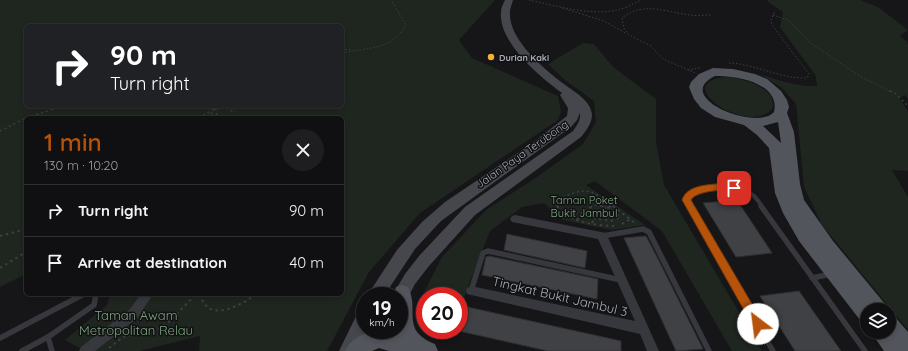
<!DOCTYPE html>
<html lang="en">
<head>
<meta charset="utf-8">
<style>
  :root { --surface:#101012; --page:#1e1e20; --text:#f1f3f6; --muted:#9c9d9f; --line:#303032; --accent:#b45309 }
  body { margin:0; font-family:Quicksand,sans-serif; background:var(--page); color:var(--text); height:100vh; display:flex; flex-direction:column; font-size:15px; white-space:nowrap }
  * { box-sizing:border-box; margin:0 }
  p { font-size:13px; color:var(--muted) }
  .icon { flex:none; width:22px; height:22px; fill:none; stroke:currentColor; stroke-width:2; stroke-linecap:round; stroke-linejoin:round }
  .map { position:relative; flex:1; overflow:hidden }
  .side { position:absolute; left:24px; top:116px; width:320px; height:180px; display:flex; flex-direction:column; background:var(--surface); border-radius:6px; box-shadow:0 2px 6px #0003,0 0 0 1px var(--line) }
  .side>* { flex:none }
  .banner { position:absolute; left:24px; top:24px; width:320px; height:84px; border-radius:6px; box-shadow:0 2px 6px #0003,0 0 0 1px var(--line); background:#202124; color:#fff; overflow:hidden }
  .controls { position:absolute; left:860px; top:303px; display:grid; gap:8px }
  .controls a { display:grid; place-items:center; width:36px; height:36px; border-radius:50%; background:var(--surface); box-shadow:0 2px 6px #0003,0 0 0 1px var(--line); font-size:20px }
  .speed { position:absolute; left:356px; top:287px; display:flex; gap:8px; font-size:20px; font-weight:700; text-align:center }
  .speed>* { display:grid; place-content:center; width:52px; height:52px; border-radius:50%; background:var(--surface); box-shadow:0 2px 6px #0003,0 0 0 1px var(--line); line-height:1 }
  .speed small { font-size:10px; font-weight:400 }
  .speed .limit { border:6px solid #d22; background:#fff; color:#111 }
  .pin { position:absolute; display:grid; place-items:center; width:34px; height:34px; color:#fff; margin:-17px; border-radius:8px; box-shadow:0 2px 6px #0006 }
  .me { position:absolute; width:44px; margin:-22px; rotate:330deg; stroke-linejoin:round; filter:drop-shadow(0 0 3px #0008) }
  .turn { display:flex; align-items:center; gap:14px; height:84px; padding:0 20px; font-size:18px }
  .turn .icon { width:52px; height:52px; stroke-width:2.5 }
  .turn b { display:block; font-size:28px; line-height:34px }
  .round { display:grid; place-items:center; flex:none; width:42px; height:42px; border-radius:21px; background:var(--page) }
  .head { display:flex; align-items:center; justify-content:space-between; height:68px; padding:0 20px }
  h1 { font-size:24px; font-weight:600; line-height:30px; color:var(--accent) }
  ul { padding:0; list-style:none }
  li { display:flex; align-items:center; gap:12px; height:52px; padding:0 20px; border-top:1px solid var(--line) }
  li div { flex:1 }
  li b { display:block; font-size:15px }
  li em { font-style:normal }
  .map>svg:first-child { display:block }
  .green { fill:#1e261f; fill-rule:evenodd }
  .building { fill:#404145; stroke:#303034 }
  .lines { fill:none; stroke-linecap:round; stroke-linejoin:round }
  .path-far2 { stroke:#3d3f44; stroke-width:1; stroke-dasharray:1.5 2; stroke-linecap:butt }
  .path-far1 { stroke:#3d3f44; stroke-width:1.5; stroke-dasharray:2 3; stroke-linecap:butt }
  .path { stroke:#3d3f44; stroke-width:2; stroke-dasharray:2.5 3.5; stroke-linecap:butt }
  .service-far1 { stroke:#37383d; stroke-width:4 }
  .service { stroke:#37383d; stroke-width:5.5 }
  .minor { fill:#37383d; fill-rule:evenodd }
  .secondary { fill:#45474d; fill-rule:evenodd }
  .primary { fill:#53555c; fill-rule:evenodd }
  .route { fill:#b45309; stroke:#753606 }
  .poi-dot { fill:#f2b134; stroke:#111113; stroke-width:1.5 }
  .labels { text-anchor:middle; dominant-baseline:central; stroke-width:3; stroke-linejoin:round; paint-order:stroke }
  .far-poi-label { font-size:9px; font-weight:bold; fill:#a8adb8; stroke:#111113; text-anchor:start }
  .street-label { font-size:11px; fill:#a8adb8; stroke:#111113 }
  .park-label { font-size:11px; fill:#7fa381; stroke:#111113 }
  .near-street-label { font-size:13px; fill:#a8adb8; stroke:#111113 }
  .near-park-label { font-size:13px; fill:#7fa381; stroke:#111113 }
</style>
</head>
<body>
<div class="map">
<svg width="908" height="351" viewBox="0 0 908 351">
  <rect width="100%" height="100%" fill="#161618"/>
  <g class="green">
    <path d="M0,0H495L459,40L472,58L558,96L561,112L558,120L420,213L369,272L327,351H199L200,336L139,351H85L65,340L107,305L110,294H342V118H26V274L0,287ZM26,26H342V106H26Z"/>
    <path d="M767,0H860L878,7L908,30L900,36L908,43V99L905,95L899,98L908,111V171L892,170L908,197V330L822,225L804,187L796,104L782,88L760,74C778,80 798,87 817,86L816,76L780,27L783,12L771,4Z"/>
    <polygon points="583,43 594,44 613,67 656,99 656,142 664,185 762,351 732,351 662,231 595,181 586,185 645,225 612,230 563,220 544,203 522,207 490,231 464,297 460,296 459,298 459,296 425,296 425,330 449,330 446,338 429,334 418,325 418,304 442,257 486,210 534,179 583,144 596,122 594,101 566,81 548,64"/>
    <path d="M729,77C743,79 774,87 773,105C773,107 771,111 769,112C741,133 668,80 729,77Z"/>
  </g>
  <g class="building">
    <polygon points="737,200 772,253 736,257 703,203"/>
    <polygon points="507,234 587,251 585,268 504,250"/>
    <polygon points="646,236 657,257 703,349 676,351 624,238"/>
    <polygon points="489,256 598,279 597,299 482,275 486,257"/>
    <polygon points="799,291 841,351 795,351 760,296"/>
    <polygon points="463,306 621,341 621,351 548,351 459,331 459,323"/>
  </g>
  <g class="lines">
    <g class="path-far2">
      <path d="M529,0C556,6 595,17 621,9C628,7 635,3 641,0"/>
      <polyline points="562,8 604,21 627,34"/>
      <polyline points="773,15 788,20 812,44 859,76 892,92"/>
      <polyline points="342,49 351,50"/>
      <path d="M342,53C368,47 391,51 406,25L391,0"/>
      <path d="M729,63C756,64 780,79 807,78L809,74L772,25L771,20L775,11"/>
      <polyline points="688,70 700,68"/>
      <path d="M695,73L663,59L651,46L629,35L624,28L622,18C643,1 666,12 690,15C697,16 705,15 712,15"/>
    </g>
    <g class="path-far1">
      <polyline points="890,91 895,93 908,106"/>
      <polyline points="229,106 229,109 232,111 238,106"/>
      <polyline points="216,108 217,118"/>
      <polyline points="27,118 62,106"/>
      <polyline points="199,118 219,106"/>
      <polyline points="208,118 216,108"/>
      <polyline points="0,131 26,118"/>
      <path d="M558,207L555,202L557,200C586,187 588,187 614,207"/>
      <polyline points="590,207 597,205 606,207"/>
      <polyline points="609,207 612,205"/>
    </g>
    <g class="path">
      <path d="M557,206C569,223 595,225 614,226"/>
      <polyline points="613,206 635,223"/>
      <polyline points="552,217 560,211"/>
      <polyline points="593,218 611,221 620,217 610,208 601,206"/>
      <polyline points="577,220 585,209 595,206"/>
      <polyline points="592,223 595,216 611,206"/>
      <polyline points="622,224 631,219"/>
      <polyline points="0,236 26,229"/>
      <polyline points="0,268 26,252"/>
      <path d="M200,294C208,325 240,305 257,294"/>
      <polyline points="276,294 278,296 279,294"/>
      <polyline points="109,348 123,337 153,332 170,321 196,294"/>
    </g>
    <path class="service-far1" d="M691,207L687,200C698,181 739,183 754,196C757,199 760,203 762,207"/>
    <g class="service">
      <polyline points="690,206 773,351"/>
      <polyline points="761,206 865,351"/>
      <polyline points="602,236 643,229 649,232 709,351"/>
      <polyline points="812,278 831,274"/>
      <polyline points="471,291 483,253 488,251 621,280"/>
      <polyline points="48,337 52,351"/>
      <polyline points="0,338 84,294"/>
      <polyline points="22,351 48,337 94,305 96,294"/>
    </g>
    <g class="minor">
      <polygon points="515,215 606,233 659,351 647,351 640,334 467,294 466,291 467,288 471,286 635,321 598,239 512,222 510,219 512,216"/>
      <polygon points="141,294 153,294 138,317 121,331 95,351 79,351 81,347 130,309"/>
    </g>
    <g class="secondary">
      <path d="M505,0H513C512,4 510,8 510,12C508,39 544,69 564,84C574,92 591,100 592,115C592,123 586,131 581,137L475,215L429,266L415,284L405,303L399,305V296H392L405,274L419,256L465,207L573,131C577,125 581,120 580,113L577,120L571,127L441,221L415,249L384,296H367L397,250L422,222L445,202L534,142L567,116L568,108L560,95L562,93C540,77 498,42 501,12C501,8 503,4 505,0Z"/>
      <polygon points="365,307 365,330 392,330 385,345 379,347 373,345 364,334 357,351 339,351 359,310"/>
    </g>
    <g class="primary">
      <path d="M713,68L733,69L755,74L767,79L781,91L787,100L789,107L787,113L794,132L800,184L804,200L833,241L885,304L887,310H867V323L860,320L799,241L783,213L775,193L769,148L757,135L744,125L715,117L701,108L694,99L689,87L691,82L699,74ZM715,76C735,75 781,83 774,112C757,132 671,97 715,76ZM778,122L781,143L763,126Z"/>
      <path d="M402,285L408,287C420,311 400,330 435,344L438,351H389L379,348L372,351H345C350,339 366,331 379,330C385,330 392,333 397,334L396,330H399V296H393L396,287Z"/>
      <polygon points="889,315 896,318 908,332 908,351 884,351 871,332 889,332"/>
    </g>
  </g>
  <path class="route" d="M725,183L737,185L738,188L734,191C724,189 696,191 691,200L762,321L764,324L762,328L758,330L754,328L682,200C687,184 710,185 725,183Z"/>
  <circle class="poi-dot" cx="491" cy="57" r="4"/>
  <g class="labels">
    <g class="far-poi-label">
      <text x="499" y="57">Durian Kaki</text>
    </g>
    <g class="street-label">
      <text transform="translate(522 154) rotate(-35)">Jalan Paya Terubong</text>
    </g>
    <g class="park-label">
      <text x="584" y="200">Taman Poket<tspan x="584" dy="13">Bukit Jambul</tspan></text>
    </g>
    <g class="near-street-label">
      <text transform="translate(560 296) rotate(13)">Tingkat Bukit Jambul 3</text>
    </g>
    <g class="near-park-label">
      <text x="136" y="315">Taman Awam<tspan x="136" dy="15">Metropolitan Relau</tspan></text>
    </g>
  </g>
</svg>
<div class="controls">
<a><svg class="icon" aria-label="layers" viewBox="0 0 24 24"><path d="M12 4l9 5-9 5-9-5zM3 14l9 5 9-5"/></svg></a>
</div>
<div class="speed"><div>19<small>km/h</small></div><div class="limit">20</div></div>
<div class="pin" style="left:734px;top:188px;background:#d93025"><svg class="icon" aria-label="arrive" viewBox="0 0 24 24"><path d="M6 21V4h12l-3 4 3 4H6"/></svg></div>
<svg class="me" style="left:758px;top:324px" viewBox="-20 -20 40 40"><circle r="19" fill="#fff"/><path d="M0-13L10 11 0 6-10 11z" fill="#b45309"/></svg>
<div class="banner">
<div class="turn"><svg class="icon" aria-label="right" viewBox="0 0 24 24"><path d="M7 20v-9h11M14 6l5 5-5 5"/></svg><div><b>90 m</b>Turn right</div></div>
</div>
<section class="side">
<div class="head"><div><h1>1 min</h1><p>130 m · 10:20</p></div><a class="round"><svg class="icon" aria-label="close" viewBox="0 0 24 24"><path d="M6 6l12 12M18 6L6 18"/></svg></a></div>
<ul>
<li><svg class="icon" aria-label="right" viewBox="0 0 24 24"><path d="M7 20v-9h11M14 6l5 5-5 5"/></svg><div><b>Turn right</b></div><em>90 m</em></li>
<li><svg class="icon" aria-label="arrive" viewBox="0 0 24 24"><path d="M6 21V4h12l-3 4 3 4H6"/></svg><div><b>Arrive at destination</b></div><em>40 m</em></li>
</ul>
</section>
</div>
</body>
</html>
